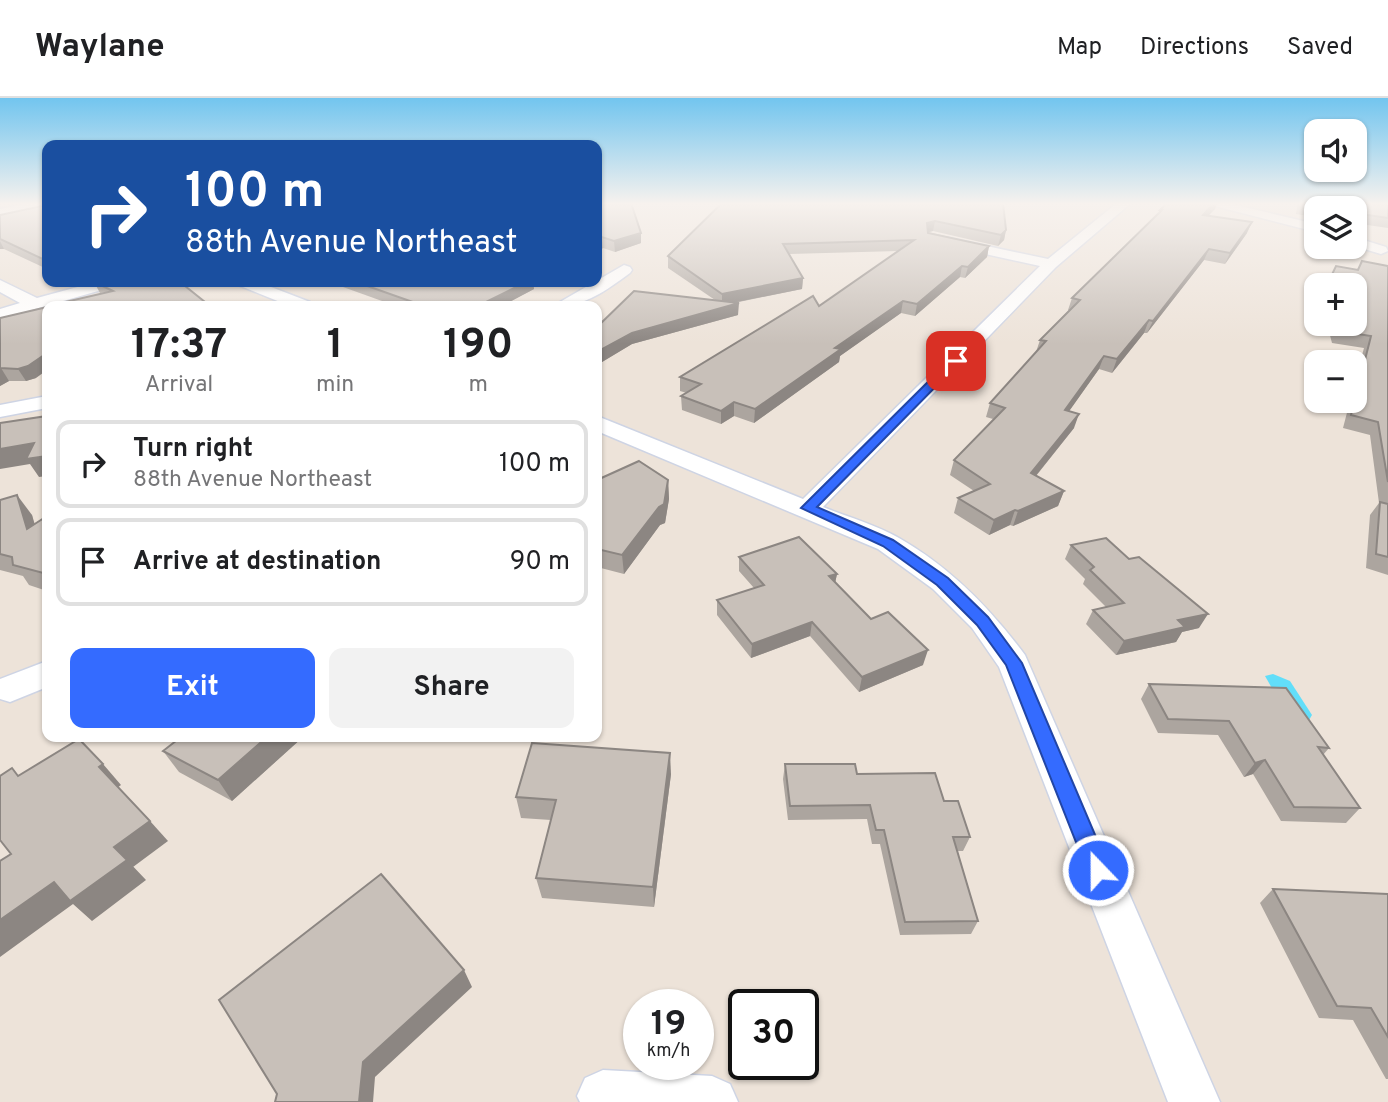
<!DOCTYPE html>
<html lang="en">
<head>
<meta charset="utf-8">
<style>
  :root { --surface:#fff; --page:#f2f2f2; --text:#202124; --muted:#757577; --line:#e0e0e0; --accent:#346bff }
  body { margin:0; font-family:Overpass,sans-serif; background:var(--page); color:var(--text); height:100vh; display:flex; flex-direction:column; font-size:26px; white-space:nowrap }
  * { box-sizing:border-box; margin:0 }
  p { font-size:23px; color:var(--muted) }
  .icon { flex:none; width:38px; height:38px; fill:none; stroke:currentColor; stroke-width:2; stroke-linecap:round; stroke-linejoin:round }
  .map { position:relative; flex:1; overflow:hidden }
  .panel { position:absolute; left:42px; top:203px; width:560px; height:441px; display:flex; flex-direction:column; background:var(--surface); border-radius:14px; box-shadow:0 2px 5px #0004 }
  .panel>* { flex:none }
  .hud { position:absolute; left:42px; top:42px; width:560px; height:147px; border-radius:14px; box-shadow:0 2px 5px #0004; background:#1a4fa0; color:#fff; overflow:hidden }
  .tools { position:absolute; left:1304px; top:21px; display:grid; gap:14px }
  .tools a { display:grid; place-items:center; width:63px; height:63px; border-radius:14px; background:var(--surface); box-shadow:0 2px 5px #0004; font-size:35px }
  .speed { position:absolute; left:623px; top:891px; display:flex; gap:14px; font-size:35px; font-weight:700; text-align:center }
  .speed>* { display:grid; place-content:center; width:91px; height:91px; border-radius:50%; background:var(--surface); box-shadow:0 2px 5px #0004; line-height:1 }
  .speed small { font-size:18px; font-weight:400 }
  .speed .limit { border:4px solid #111; border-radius:10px; background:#fff; color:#111 }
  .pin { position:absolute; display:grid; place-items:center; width:60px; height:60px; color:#fff; margin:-30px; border-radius:14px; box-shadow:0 4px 10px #0006 }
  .me { position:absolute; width:77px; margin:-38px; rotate:338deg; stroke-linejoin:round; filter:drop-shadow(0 0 5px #0008) }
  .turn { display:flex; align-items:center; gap:24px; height:147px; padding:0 28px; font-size:32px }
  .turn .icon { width:91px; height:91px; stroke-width:2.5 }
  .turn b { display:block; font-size:49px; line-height:60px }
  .eta { display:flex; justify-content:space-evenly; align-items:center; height:119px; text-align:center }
  .eta b { font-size:42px; font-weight:700; line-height:49px }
  .primary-button { display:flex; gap:14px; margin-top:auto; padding:14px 28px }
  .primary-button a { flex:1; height:80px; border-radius:14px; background:var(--accent); color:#fff; font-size:28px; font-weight:700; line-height:80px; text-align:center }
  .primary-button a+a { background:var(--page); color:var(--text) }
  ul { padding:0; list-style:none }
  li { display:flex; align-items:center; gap:21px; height:88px; margin:0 14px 10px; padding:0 14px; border:4px solid var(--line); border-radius:14px }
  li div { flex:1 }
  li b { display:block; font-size:26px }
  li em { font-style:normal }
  header { display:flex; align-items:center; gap:42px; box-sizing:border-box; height:98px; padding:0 35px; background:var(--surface); border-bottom:2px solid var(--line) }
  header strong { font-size:33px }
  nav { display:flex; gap:38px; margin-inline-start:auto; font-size:24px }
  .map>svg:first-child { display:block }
  .water { fill:#62def9 }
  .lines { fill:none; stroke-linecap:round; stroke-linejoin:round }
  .street-casing { stroke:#ced4e4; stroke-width:3 }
  .secondary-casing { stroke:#ced4e4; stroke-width:4 }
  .street { fill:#fff; fill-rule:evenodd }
  .secondary { fill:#fff; fill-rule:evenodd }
  .wall { fill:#aca59f }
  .shaded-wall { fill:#8c8682 }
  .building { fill:#c8c0b9; stroke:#8c8682; stroke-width:2 }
  .route { fill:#346bff; stroke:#2246a6; stroke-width:2 }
</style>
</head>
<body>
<header>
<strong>Waylane</strong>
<nav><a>Map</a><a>Directions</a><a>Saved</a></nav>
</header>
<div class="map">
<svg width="1388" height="1004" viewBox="0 0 1388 1004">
  <rect width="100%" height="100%" fill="#ede3d9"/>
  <polygon class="water" points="1273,576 1290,583 1312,617 1309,622 1273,592 1265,578"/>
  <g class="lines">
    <defs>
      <g id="street">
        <path d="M1117,105H1131L1056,169L823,409C848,419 876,427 899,440C950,469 990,510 1025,557L1220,1004H1168L999,569L972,530L933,491L878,451L597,333V318L803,401L1040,168L944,147L942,144L944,141L949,140L1048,161Z"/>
        <polygon points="1203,105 1227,105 1316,126 1316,134"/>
        <polygon points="1354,139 1386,149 1388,153 1381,156 1354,148"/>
        <path d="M624,167L630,169L632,172L630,175C605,193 585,209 553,208Z"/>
        <polygon points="0,182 37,200 96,184 121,184 119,187 0,221 0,211 20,205 0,194"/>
        <polygon points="236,184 258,184 310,204 313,208 290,208 238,187"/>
        <polygon points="47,298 47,310 0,319 0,307"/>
        <polygon points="47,563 47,589 10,604 0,601 0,581"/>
        <polygon points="603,972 712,978 730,986 738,1004 580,1004 577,998 585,980"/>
      </g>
      <polygon id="secondary" points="29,105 47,105 47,112 0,121 0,111"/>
    </defs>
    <use href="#street" class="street-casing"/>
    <use href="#secondary" class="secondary-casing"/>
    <use href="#street" class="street"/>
    <use href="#secondary" class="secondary"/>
  </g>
  <g class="wall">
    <polygon points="47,105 47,171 4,151 0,151 0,117 42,108"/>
    <polygon points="597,105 641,145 615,154 603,150 597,154"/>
    <polygon points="1003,105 1006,132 1004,142 998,148 933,133 928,134 989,148 987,159 965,180 960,179 915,218 901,215 840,258 839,264 754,325 734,318 721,326 682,312 681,298 687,295 680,293 680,279 819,208 898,153 789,156 803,180 802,191 734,205 738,217 632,246 597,267 597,229 715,202 668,170 668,158"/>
    <polygon points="1167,105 1217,105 1215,111 1208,118 1247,135 1225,166 1204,162 1147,235 1144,235 1112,275 1099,271 1069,313 1074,330 1036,378 1064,393 1058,408 1013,428 1010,427 989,437 954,415 958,400 974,393 950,377 954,362 993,321 986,319 990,305 1036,254 1040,242 1069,212 1068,212 1072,200 1158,117 1160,112"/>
    <polygon points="1298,105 1388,105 1388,130 1354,125 1354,110 1316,110 1316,119 1296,116"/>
    <polygon points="1362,163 1388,168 1388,477 1366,470 1370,417 1379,405 1370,337 1343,330 1350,303 1354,303 1354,286 1364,250 1332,245 1327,226 1354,226 1354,187 1326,187 1336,168 1357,172"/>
    <polygon points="94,184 180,184 100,195"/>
    <polygon points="329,184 533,184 534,191 502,208 396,208"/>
    <polygon points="0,220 36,280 26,283 9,283 0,288"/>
    <polygon points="597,382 668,382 669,401 665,425 660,427 624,476 597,469"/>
    <polygon points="0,402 32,417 34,426 47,418 47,493 29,487 23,478 0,472"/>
    <polygon points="1071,447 1199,530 1182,534 1176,544 1116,557 1086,526 1093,512 1106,509 1083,486 1085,481 1065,461"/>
    <polygon points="739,459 837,476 835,485 871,521 923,567 859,594 810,538 751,560 717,517 717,502 754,490 739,473"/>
    <polygon points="1149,586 1329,650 1323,657 1360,710 1346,725 1281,723 1253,676 1244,679 1218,637 1158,635 1141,601"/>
    <polygon points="303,639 232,703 179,674 163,653"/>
    <polygon points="785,666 857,676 944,703 970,739 963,753 957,753 978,823 971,836 900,837 880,746 872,746 867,721 788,722 783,681"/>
    <polygon points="671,676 654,809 542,800 536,780 551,722 521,720 516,699"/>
    <polygon points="1273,791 1388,796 1388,981 1386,981 1353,922 1319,920 1260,805"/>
  </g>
  <g class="shaded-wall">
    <polygon points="1214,105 1217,105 1215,111 1199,127 1203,117"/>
    <polygon points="935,123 933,133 925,135 927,125"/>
    <polygon points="1252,124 1247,135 1225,166 1230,155"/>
    <polygon points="1006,132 1004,142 998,148 1001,137"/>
    <polygon points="641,135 641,145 615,154 614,143"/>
    <polygon points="602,139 603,150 597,154 597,143"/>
    <polygon points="0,143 4,151 0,151"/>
    <polygon points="989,148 987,159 965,180 968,169"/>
    <polygon points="1209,151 1204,162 1147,235 1153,223"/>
    <polygon points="962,168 960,179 915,218 917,206"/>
    <polygon points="803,180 802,191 722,207 722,196"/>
    <polygon points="526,184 533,184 534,191 502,208 478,208"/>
    <polygon points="903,203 901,215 840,258 839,264 754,325 755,311 835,250"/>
    <polygon points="739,205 738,217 632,246 597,267 597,254 632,235"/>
    <polygon points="1149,222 1144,235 1112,275 1117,261"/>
    <polygon points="47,255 47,272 36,280 26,283 18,271"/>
    <polygon points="1104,258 1099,271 1060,326 1065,312"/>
    <polygon points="0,270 1,270 9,283 0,288"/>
    <polygon points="734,304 734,318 721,326 721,313"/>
    <polygon points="1079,316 1074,330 1026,390 1031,375"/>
    <polygon points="34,345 47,358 47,378 39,379 30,366 0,371 0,351"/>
    <polygon points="668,382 669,401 665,425 660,427 624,476 622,457 659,409"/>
    <polygon points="1064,393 1058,408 1013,428 1018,413"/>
    <polygon points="17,397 32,417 42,451 27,431"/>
    <polygon points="1015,412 1010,427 989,437 994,422"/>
    <polygon points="837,476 834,490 829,478"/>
    <polygon points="1208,516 1199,530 1182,534 1176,544 1116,557 1124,543 1178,522"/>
    <polygon points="812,524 810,538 751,560 752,546"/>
    <polygon points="928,552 923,567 859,594 862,579"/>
    <polygon points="267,639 303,639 232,703 218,682"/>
    <polygon points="670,655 671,676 654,809 653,789"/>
    <polygon points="1265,662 1253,676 1244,679 1255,665"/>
    <polygon points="103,666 121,687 117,690 99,669"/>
    <polygon points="150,723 168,743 133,769 114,749"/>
    <polygon points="127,762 146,782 92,823 73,806 0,859 0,822 54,784"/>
    <polygon points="464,872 472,889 375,979 373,1004 359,1004 363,964"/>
  </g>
  <g class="building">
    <polygon points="43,105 47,105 47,163 0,141 0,117 42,108"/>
    <polygon points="597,105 631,105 641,135 614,143 602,139 597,143"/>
    <polygon points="722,105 1003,105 1006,132 1001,137 935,123 927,125 928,135 989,148 968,169 962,168 917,206 903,203 835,250 841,251 755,311 734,304 721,313 681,298 701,286 680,279 813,198 819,208 914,142 783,146 803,180 722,196 668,158"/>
    <polygon points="1167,105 1214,105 1203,117 1252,124 1230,155 1209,151 1153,223 1149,222 1117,261 1104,258 1065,312 1079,316 1031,375 1064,393 1018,413 1015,412 994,422 958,400 990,386 954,362 1005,310 990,305 1046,243 1040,242 1080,202 1072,200 1162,112 1160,112"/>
    <polygon points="1301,105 1388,105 1388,120 1354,115 1354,110 1326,110 1301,106"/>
    <polygon points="1362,163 1388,168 1388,384 1378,324 1351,317 1371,238 1339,233 1337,226 1354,226 1354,187 1327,187 1336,168 1358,172"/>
    <polygon points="94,184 180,184 210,208 48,208 113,193"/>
    <polygon points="356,184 526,184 478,208 424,208"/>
    <polygon points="634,193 739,205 632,235 597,254 597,229"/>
    <polygon points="47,209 47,255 28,268 18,271 0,270 0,220"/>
    <polygon points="47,318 47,358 26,361 34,345 0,351 0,325"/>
    <polygon points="639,363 668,382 664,406 659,409 622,457 597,451 597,382"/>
    <polygon points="17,397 27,431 47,418 47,476 13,467 12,459 0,456 0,402"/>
    <polygon points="1380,404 1388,406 1388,459 1376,456"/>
    <polygon points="799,439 837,476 829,478 871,521 888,514 928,552 862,579 812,524 752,546 717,502 764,487 739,459"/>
    <polygon points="1106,440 1129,461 1139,459 1208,516 1178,522 1185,529 1124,543 1093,512 1124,505 1090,472 1094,469 1071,447"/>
    <polygon points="1149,586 1286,590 1329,650 1318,649 1360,710 1294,709 1265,662 1255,665 1229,623 1168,621"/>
    <polygon points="181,639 267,639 218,682 163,653"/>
    <polygon points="79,641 103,666 99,669 150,723 114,749 127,762 70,803 54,784 0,822 0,763 11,756 0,742 0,678 12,670 18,678"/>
    <polygon points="532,645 670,655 653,789 536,780 556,702 516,699"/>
    <polygon points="785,666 855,666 857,676 935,675 944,703 958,703 970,739 953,739 978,823 905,824 884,732 876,732 870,707 790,708"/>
    <polygon points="381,776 464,872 363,964 359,1004 275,1004 277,996 219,902"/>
    <polygon points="1273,791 1388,796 1388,939 1371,910 1337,908"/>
  </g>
  <linearGradient id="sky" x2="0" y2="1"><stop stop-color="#72c5ef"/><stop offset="0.43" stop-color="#f7f2ee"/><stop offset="1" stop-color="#f7f2ee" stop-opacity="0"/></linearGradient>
  <rect width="1388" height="246" fill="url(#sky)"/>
  <polygon class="route" points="952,260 961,263 817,409 893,442 948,480 988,519 1022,565 1110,772 1106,779 1098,782 1091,779 1087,772 1006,567 977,527 937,487 883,448 801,410"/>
</svg>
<div class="tools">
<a><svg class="icon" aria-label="sound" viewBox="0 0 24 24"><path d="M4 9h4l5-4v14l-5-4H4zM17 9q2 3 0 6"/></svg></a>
<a><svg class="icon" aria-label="layers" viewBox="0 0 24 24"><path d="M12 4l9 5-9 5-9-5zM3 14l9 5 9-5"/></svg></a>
<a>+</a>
<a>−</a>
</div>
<div class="speed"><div>19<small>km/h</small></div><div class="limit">30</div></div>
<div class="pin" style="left:956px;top:263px;background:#d93025"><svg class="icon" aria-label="arrive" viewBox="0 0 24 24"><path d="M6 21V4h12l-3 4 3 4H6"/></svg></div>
<svg class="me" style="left:1098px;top:772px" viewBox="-20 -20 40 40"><circle r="17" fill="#346bff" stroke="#fff" stroke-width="3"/><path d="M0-11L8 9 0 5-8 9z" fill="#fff"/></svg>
<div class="hud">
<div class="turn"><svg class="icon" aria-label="right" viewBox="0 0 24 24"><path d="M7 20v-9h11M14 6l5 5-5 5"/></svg><div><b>100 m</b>88th Avenue Northeast</div></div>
</div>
<section class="panel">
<div class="eta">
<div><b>17:37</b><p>Arrival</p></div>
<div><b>1</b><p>min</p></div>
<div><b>190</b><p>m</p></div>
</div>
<ul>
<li><svg class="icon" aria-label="right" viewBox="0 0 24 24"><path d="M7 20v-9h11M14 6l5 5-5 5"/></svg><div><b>Turn right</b><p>88th Avenue Northeast</p></div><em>100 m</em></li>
<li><svg class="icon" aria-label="arrive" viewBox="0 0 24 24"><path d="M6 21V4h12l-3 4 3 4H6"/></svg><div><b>Arrive at destination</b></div><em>90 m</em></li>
</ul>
<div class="primary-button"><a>Exit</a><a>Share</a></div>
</section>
</div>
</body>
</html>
